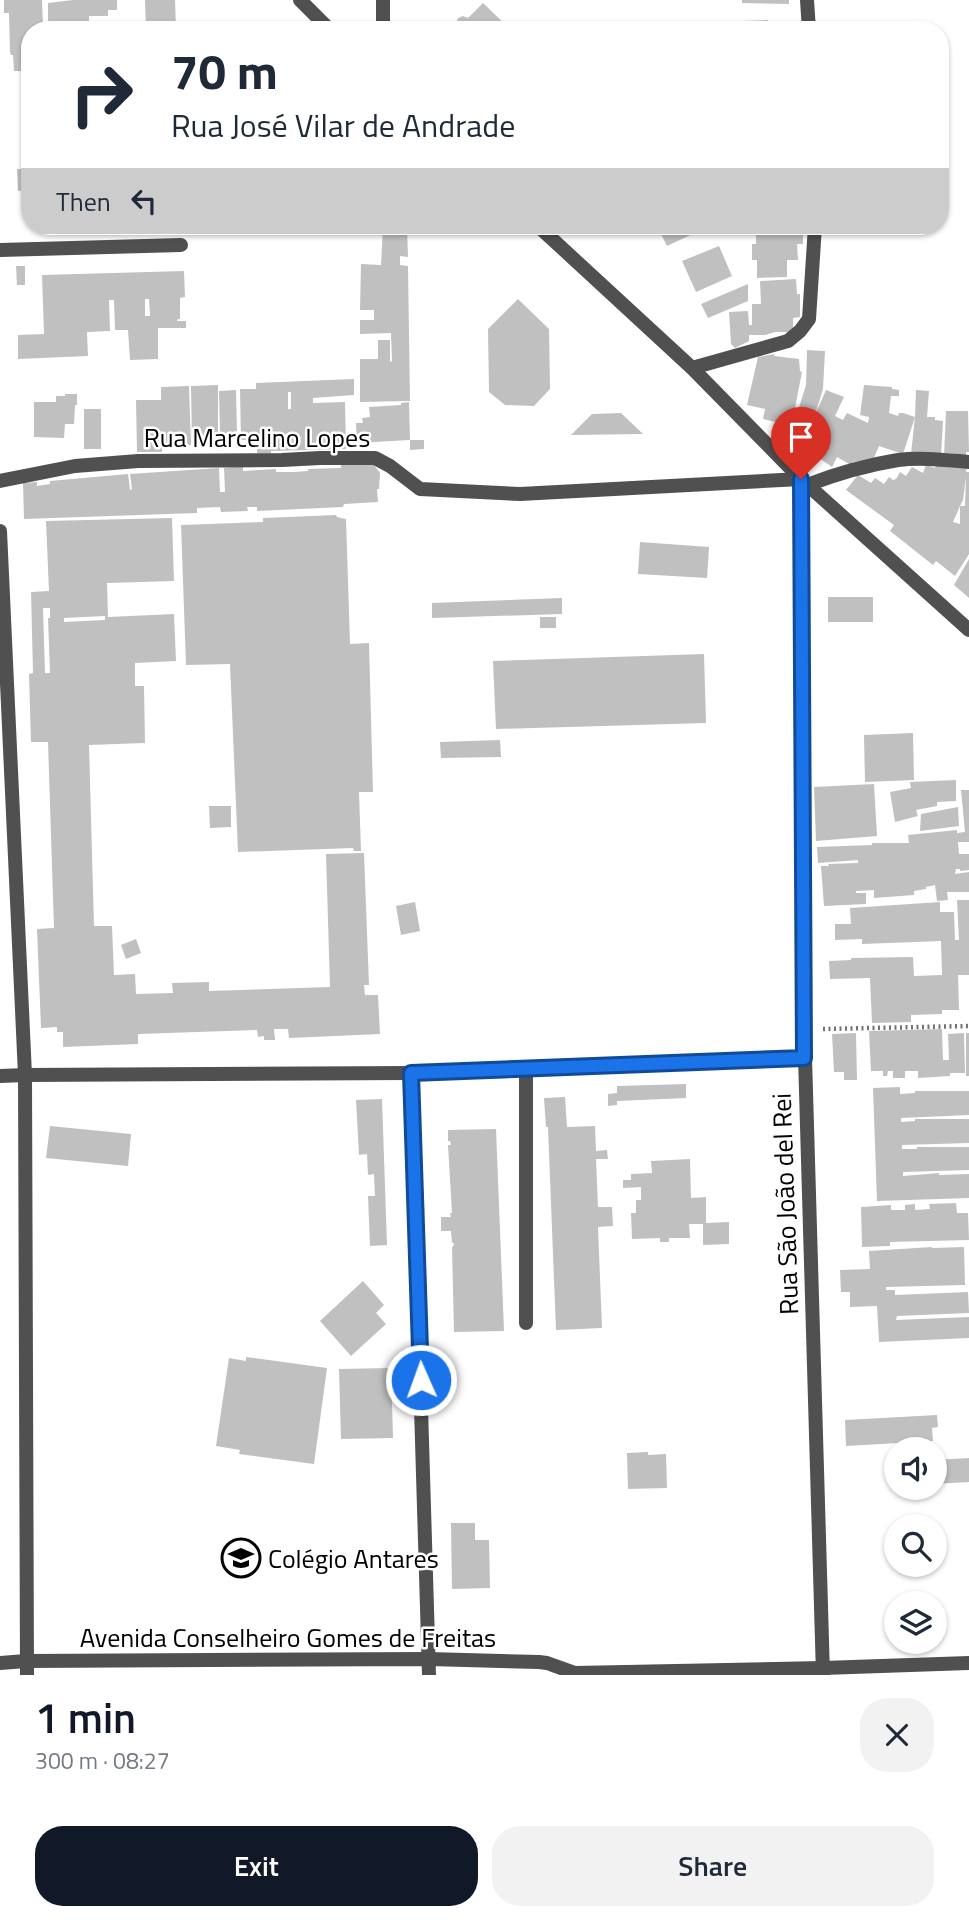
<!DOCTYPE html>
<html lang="en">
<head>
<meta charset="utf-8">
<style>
  :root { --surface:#fff; --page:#f2f2f3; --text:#1f2937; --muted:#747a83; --accent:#111827 }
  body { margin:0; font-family:"Titillium Web",sans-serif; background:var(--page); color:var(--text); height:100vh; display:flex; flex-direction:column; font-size:26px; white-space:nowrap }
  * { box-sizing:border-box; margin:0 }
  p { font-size:23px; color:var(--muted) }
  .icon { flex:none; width:38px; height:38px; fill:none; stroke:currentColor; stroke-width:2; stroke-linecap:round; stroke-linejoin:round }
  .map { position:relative; height:1675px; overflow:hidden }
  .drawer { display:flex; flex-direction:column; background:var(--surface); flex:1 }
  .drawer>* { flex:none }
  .banner { position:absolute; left:21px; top:21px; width:928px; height:214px; border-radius:28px; box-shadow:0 2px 5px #0004; background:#fff; color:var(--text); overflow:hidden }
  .tools { position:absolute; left:884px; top:1437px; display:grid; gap:14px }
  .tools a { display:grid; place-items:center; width:63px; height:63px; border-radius:50%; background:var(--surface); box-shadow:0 2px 5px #0004; font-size:35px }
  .pin { position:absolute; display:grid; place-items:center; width:60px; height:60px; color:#fff; margin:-72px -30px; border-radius:50% 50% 50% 0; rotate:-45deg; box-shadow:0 0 7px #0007 }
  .pin .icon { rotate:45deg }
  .me { position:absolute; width:77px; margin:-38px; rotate:358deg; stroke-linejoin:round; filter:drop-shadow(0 0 5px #0008) }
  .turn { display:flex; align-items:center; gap:24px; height:147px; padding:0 35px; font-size:32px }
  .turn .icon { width:91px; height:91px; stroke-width:2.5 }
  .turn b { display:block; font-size:49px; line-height:60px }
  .then { display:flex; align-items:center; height:66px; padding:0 35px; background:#0003; gap:14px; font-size:26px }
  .round { display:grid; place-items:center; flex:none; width:74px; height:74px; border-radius:28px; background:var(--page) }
  .head { display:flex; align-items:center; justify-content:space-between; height:119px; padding:0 35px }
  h1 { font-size:42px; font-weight:600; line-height:52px; color:var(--accent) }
  .cta { display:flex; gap:14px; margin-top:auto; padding:14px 35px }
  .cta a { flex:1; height:80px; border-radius:28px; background:var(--accent); color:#fff; font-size:28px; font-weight:600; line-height:80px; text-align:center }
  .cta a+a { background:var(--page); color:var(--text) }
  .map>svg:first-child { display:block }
  .building { fill:#c0c0c0; fill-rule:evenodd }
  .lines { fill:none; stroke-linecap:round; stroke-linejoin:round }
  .path { stroke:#727272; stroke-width:4.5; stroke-dasharray:2 3.5; stroke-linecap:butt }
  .service { stroke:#505050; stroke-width:14 }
  .minor { stroke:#505050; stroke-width:14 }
  .tertiary { stroke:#505050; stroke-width:14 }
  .route-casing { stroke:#114b97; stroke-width:18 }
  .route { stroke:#1a73e8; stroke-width:12 }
  .labels { text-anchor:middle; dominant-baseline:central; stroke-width:5; stroke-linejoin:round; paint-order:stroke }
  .street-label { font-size:26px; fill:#000; stroke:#fff }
  .poi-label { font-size:26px; fill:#000; stroke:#fff; text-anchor:start }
</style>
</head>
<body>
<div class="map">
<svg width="969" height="1675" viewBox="0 0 969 1675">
  <rect width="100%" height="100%" fill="#fff"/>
  <g class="building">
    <polygon points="4,0 42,0 43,25 35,25 35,30 30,30 30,71 14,71 13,55 11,55 10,52 9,13 4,13"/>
    <polygon points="73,0 117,0 117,10 108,10 108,16 89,16 89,30 42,30 42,27 48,27 48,3"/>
    <polygon points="145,0 175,0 176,30 146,30"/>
    <polygon points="742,0 789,0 789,4 742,3"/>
    <polygon points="483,3 511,30 456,30 455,26 458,18 463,16 468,18"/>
    <polygon points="768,20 768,22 783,21 783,24 792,23 792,30 713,30 713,22"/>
    <polygon points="119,24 141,24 140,30 119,30"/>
    <polygon points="17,169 30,169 30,190 18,191"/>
    <polygon points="383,226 407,226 408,257 400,256 400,265 408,266 410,401 360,402 360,359 378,359 378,340 390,340 390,362 392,361 391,333 360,334 360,320 374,320 374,310 360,310 361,264 381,265"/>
    <polygon points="657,226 707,226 697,230 697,232 667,246"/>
    <polygon points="756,228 803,229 803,244 797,244 798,260 787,260 787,277 757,278 757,260 752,260 752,244 756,244"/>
    <polygon points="719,246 732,276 696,292 682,261"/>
    <polygon points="16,266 25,266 25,285 17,285"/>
    <path d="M184,271L185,297L180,298V319H178L177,321H186V328H158V359L130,360L128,330H115L114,300H109L110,331L87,332L88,356L18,359V335L44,334L42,275ZM145,299H149L150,316H145Z"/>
    <polygon points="796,279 797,294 800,294 800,317 793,318 793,332 775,332 765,335 749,335 749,341 735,348 731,344 729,312 748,311 749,325 752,325 752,304 761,304 760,281"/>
    <polygon points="748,284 748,301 708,318 701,304"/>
    <polygon points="518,299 549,329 550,389 534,406 505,405 489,392 488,329"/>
    <polygon points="807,350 825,351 823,389 815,415 826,390 844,397 835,416 843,420 847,413 868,423 869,417 860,415 864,385 892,387 892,389 899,390 899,396 891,396 889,413 898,416 899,413 903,413 915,417 916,390 929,391 927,417 935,417 935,420 943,421 941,456 911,454 915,417 903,454 879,446 873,460 853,462 851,465 837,457 832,467 798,443 813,419 797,414 806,385"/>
    <polygon points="774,354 774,356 799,359 800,371 802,372 791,428 779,426 780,423 763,419 765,409 747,405 758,357"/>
    <path d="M354,379V395L313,398V403L345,402L346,449L271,451V454L257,453V440H241L240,389H256V383ZM288,392H291V409H288Z"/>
    <polygon points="218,385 218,442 192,443 191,386"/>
    <polygon points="189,386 191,445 162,446 162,452 137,452 136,400 161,400 161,387"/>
    <polygon points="236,390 237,434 220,434 219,391"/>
    <polygon points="65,394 77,394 77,405 75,405 74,424 65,424 64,438 34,437 34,402 56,402 56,396 65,396"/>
    <polygon points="409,402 410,440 357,443 356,423 363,423 362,418 370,417 369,407 401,405 401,403"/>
    <rect x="84" y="409" width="17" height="40"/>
    <polygon points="946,411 968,411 969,452 966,452 966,457 944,456"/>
    <polygon points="621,413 643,434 571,435 592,414"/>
    <polygon points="410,440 424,440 424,449 410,450"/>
    <path d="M937,461L967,467L966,472H969V554L955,576L936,561L933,565L890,531L894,525L846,490L858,475L871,483L875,478L884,484L889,477L893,480L896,479L900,472L906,476L912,467L923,473L926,465L935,468ZM966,477L965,506H960L963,500ZM960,506V524L953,522Z"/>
    <polygon points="341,464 374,465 380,473 379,489 377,489 378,502 344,504 343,507 257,511 257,507 247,507 248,511 221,512 220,507 197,508 197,513 24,519 23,483 37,482 37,486 50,484 50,481 128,474 130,490 132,489 130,474 219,468 220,492 225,492 224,468 243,466 243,471 276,469 276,472 294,472 308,471 308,469 341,468"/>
    <polygon points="336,515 337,517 346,519 350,644 369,643 373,792 359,792 361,851 354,851 353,848 238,852 230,664 186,665 181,525 263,522 263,518"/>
    <path d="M172,518L174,581L107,583L108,617L174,614L176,661L135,663V686H144L145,743L89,745L94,926H112L114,975L135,974L136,994L173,993L172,983L209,982V991L330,987L326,854L364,853L369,985H364L365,995H378L380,1034L289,1038L288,1029H274L275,1040H264V1036L258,1037L257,1030L138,1034V1044L63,1047V1032H57V1027L41,1028L37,929L54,928L48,742H31L29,674L33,673L31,592L49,591L46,521ZM43,608H50V618H48L50,673H45ZM105,616V620L64,622V618Z"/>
    <polygon points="640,542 709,547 707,578 638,574"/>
    <polygon points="969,559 969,598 954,585"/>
    <rect x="828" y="597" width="45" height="25"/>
    <polygon points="562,598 562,614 432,618 432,603"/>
    <rect x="540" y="617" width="16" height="11"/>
    <polygon points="704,654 706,723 496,729 493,661"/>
    <polygon points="913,733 914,780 865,782 864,735"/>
    <polygon points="500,740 501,757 441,758 440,742"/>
    <polygon points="956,780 956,801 937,802 937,806 916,810 918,816 895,822 890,792 911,788 910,782"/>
    <polygon points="874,784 877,836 816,841 814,787"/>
    <polygon points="961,790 969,790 969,842 958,842 959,854 969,854 969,870 960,871 960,869 956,869 955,874 969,872 969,892 947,892 948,900 937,901 935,885 926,887 926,889 914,891 914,895 874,898 874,890 856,891 856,893 866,893 866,904 824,906 821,866 829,866 828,864 858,863 858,860 818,863 817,847 872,845 872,843 909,843 908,835 957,830 957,833 965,832"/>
    <polygon points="209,806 231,806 231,827 210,828"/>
    <polygon points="958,807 959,826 920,831 921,814"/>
    <polygon points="957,900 969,900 969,975 958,975 959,1010 942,1010 942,1014 911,1015 911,1022 872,1023 870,978 830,979 829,961 851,960 851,958 913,957 914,976 942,975 941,941 862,944 862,939 835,940 835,924 851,924 850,908 940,902 940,912 954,912 955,940 959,940"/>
    <polygon points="415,902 420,931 401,935 396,906"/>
    <polygon points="136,939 141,953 126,959 121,945"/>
    <polygon points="942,1029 943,1060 949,1060 948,1034 964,1033 965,1073 950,1073 950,1076 918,1078 918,1071 905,1071 905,1078 893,1078 893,1071 888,1071 887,1076 883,1076 883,1071 871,1071 869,1031"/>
    <polygon points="856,1033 857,1080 844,1080 844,1072 834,1072 832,1034"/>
    <rect x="966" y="1033" width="3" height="43"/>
    <polygon points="686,1084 686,1098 617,1101 617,1105 608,1106 608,1094 617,1093 617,1086"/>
    <polygon points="900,1087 900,1094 915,1093 915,1091 969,1091 969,1115 901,1118 901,1122 915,1121 915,1119 969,1119 969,1143 902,1145 902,1149 917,1149 917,1147 969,1147 969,1170 903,1172 903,1176 939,1173 939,1175 969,1174 969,1198 877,1201 873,1088"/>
    <polygon points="565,1097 567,1127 595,1126 596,1151 607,1150 608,1159 596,1159 598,1207 612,1207 613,1226 598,1227 602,1328 556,1330 548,1127 546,1127 544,1098"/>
    <polygon points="382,1099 387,1245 370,1246 368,1196 375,1196 374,1174 368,1175 367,1154 359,1155 356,1100"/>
    <polygon points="50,1126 131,1134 128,1166 46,1158"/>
    <polygon points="496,1129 504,1331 454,1332 452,1247 453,1247 454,1243 452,1243 451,1231 441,1231 441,1217 451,1217 450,1213 452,1213 448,1145 451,1145 450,1141 448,1141 448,1130"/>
    <polygon points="690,1159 691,1198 706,1197 706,1223 729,1222 729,1244 703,1245 703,1224 689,1224 690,1238 669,1238 669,1242 660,1242 660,1238 632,1239 631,1213 636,1213 636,1200 641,1200 641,1187 623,1188 623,1180 631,1180 631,1174 652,1173 651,1161"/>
    <polygon points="956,1203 957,1213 968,1213 969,1240 890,1242 890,1246 862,1247 861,1207 891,1205 891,1210 905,1210 905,1205 915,1204 915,1210 930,1209 929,1204"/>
    <polygon points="932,1247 932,1248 964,1247 965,1285 886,1287 886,1290 895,1290 895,1295 968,1292 969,1313 897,1316 896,1320 969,1317 969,1338 879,1342 877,1306 850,1307 850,1292 841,1292 840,1270 870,1269 869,1251"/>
    <polygon points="363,1281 384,1305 376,1313 386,1324 351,1356 320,1321"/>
    <polygon points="246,1357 327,1368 314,1464 239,1454 240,1450 216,1446 229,1358 246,1361"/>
    <polygon points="391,1368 393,1438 341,1439 339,1369"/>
    <polygon points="937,1415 938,1427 932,1428 933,1441 846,1446 845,1420"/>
    <polygon points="648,1452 648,1455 666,1454 667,1488 628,1489 627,1453"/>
    <polygon points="969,1458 969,1482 934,1484 934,1460"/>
    <polygon points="451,1523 475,1523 475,1540 489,1540 490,1588 452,1589"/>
  </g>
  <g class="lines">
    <polyline class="path" points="823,1029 969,1026"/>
    <g class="service">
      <polyline points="0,250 181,245"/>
      <path d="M807,485C836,474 867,465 898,460C921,457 945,460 969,462"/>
      <polyline points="25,1075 411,1073"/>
    </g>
    <g class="minor">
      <polyline points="300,0 330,30"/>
      <polyline points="383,0 383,30"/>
      <polyline points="807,0 809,30"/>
      <polyline points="538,226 692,368 801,479 969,630"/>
      <polyline points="692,368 788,341 800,331 809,319 815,226"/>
      <polyline points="801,479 805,1057 823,1675"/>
      <polyline points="0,481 75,466 138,461 282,460 320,458 375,458 390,466 420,489 520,494 801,479"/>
      <polyline points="0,531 25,1075 27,1675"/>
      <polyline points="526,1068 526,1323"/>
      <polyline points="0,1076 25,1075"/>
      <polyline points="429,1675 411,1073 805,1057"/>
    </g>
    <polyline class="tertiary" points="0,1663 26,1661 429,1659 539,1662 547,1663 575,1673 823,1668 969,1663"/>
  </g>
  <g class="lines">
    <defs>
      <polyline id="route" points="421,1380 411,1073 804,1058 801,479"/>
    </defs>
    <use href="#route" class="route-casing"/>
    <use href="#route" class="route"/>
  </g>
  <defs>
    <symbol id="school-ring" viewBox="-11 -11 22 22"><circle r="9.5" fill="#fff" stroke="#000" stroke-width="1.5"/><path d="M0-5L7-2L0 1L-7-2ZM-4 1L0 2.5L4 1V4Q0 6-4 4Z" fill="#000"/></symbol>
  </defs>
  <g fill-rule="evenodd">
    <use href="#school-ring" x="219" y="1536" width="44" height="44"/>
  </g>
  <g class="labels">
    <g class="street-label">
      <text x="257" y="437">Rua Marcelino Lopes</text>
      <text transform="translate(785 1204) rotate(-92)">Rua São João del Rei</text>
      <text x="288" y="1637">Avenida Conselheiro Gomes de Freitas</text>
    </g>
    <g class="poi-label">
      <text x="268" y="1558">Colégio Antares</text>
    </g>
  </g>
</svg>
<div class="tools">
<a><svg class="icon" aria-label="sound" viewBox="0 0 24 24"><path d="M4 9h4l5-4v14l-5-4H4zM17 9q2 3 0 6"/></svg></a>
<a><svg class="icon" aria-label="search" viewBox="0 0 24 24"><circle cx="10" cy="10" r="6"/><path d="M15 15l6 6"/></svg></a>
<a><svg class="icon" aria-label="layers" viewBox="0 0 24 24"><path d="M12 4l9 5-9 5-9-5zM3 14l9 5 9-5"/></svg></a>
</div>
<div class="pin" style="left:801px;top:479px;background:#d93025"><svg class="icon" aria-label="arrive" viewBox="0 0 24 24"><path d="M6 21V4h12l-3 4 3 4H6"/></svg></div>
<svg class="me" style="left:421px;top:1380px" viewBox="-20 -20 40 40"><circle r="17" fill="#1a73e8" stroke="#fff" stroke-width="3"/><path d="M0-11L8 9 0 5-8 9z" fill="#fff"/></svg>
<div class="banner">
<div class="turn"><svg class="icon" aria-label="right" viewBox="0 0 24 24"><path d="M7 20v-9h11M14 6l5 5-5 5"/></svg><div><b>70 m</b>Rua José Vilar de Andrade</div></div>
<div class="then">Then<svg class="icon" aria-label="left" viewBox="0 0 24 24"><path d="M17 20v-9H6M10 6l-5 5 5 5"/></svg></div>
</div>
</div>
<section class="drawer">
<div class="head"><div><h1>1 min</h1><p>300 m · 08:27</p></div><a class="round"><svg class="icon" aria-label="close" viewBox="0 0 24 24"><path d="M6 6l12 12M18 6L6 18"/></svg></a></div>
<div class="cta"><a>Exit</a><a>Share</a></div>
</section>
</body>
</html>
